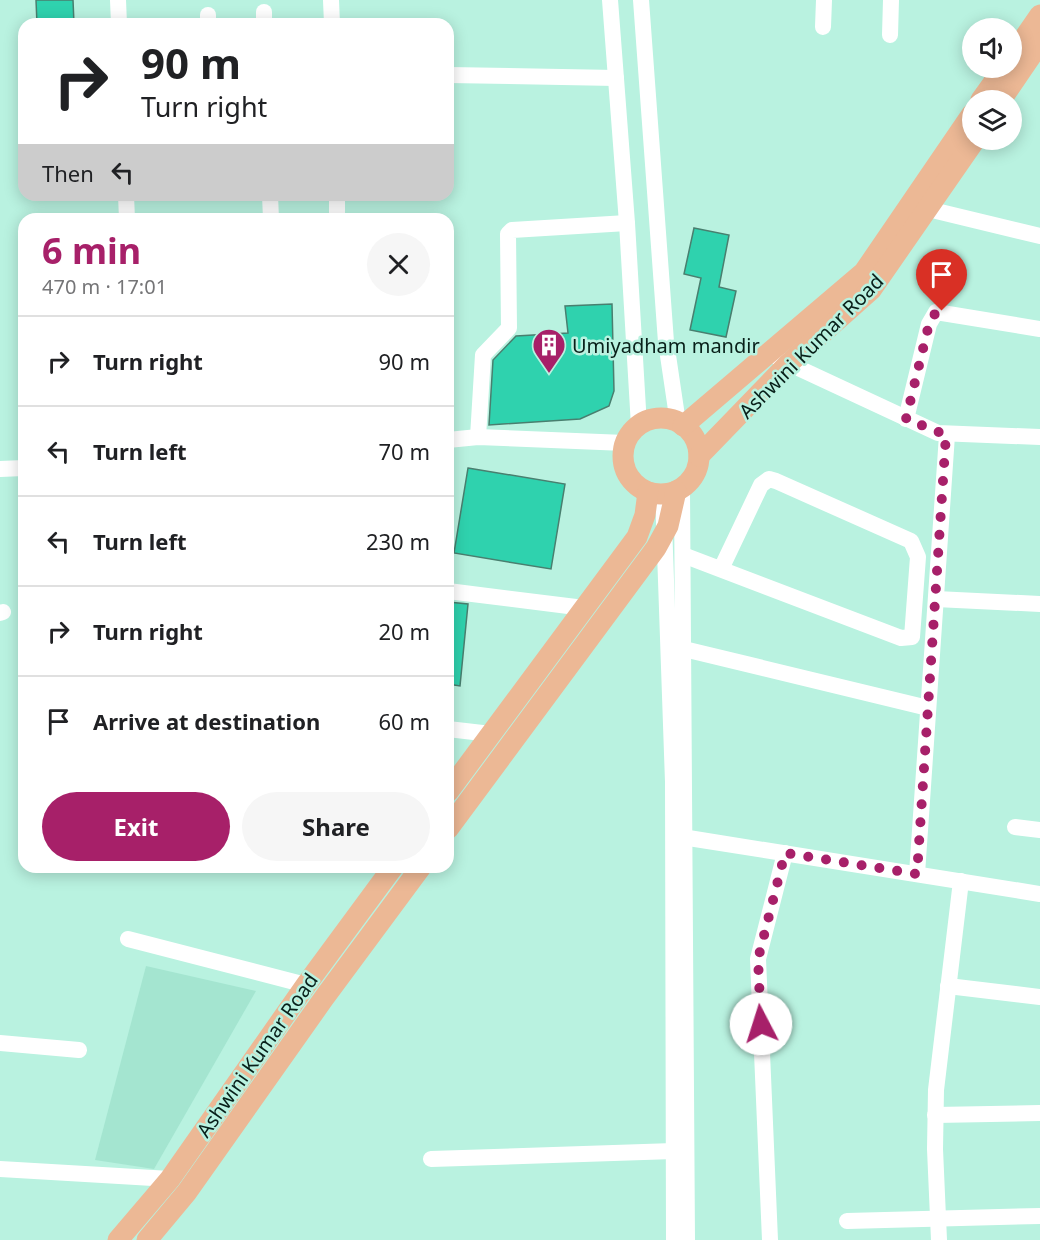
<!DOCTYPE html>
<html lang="en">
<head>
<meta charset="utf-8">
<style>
  :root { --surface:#fff; --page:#f6f6f6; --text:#202124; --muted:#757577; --line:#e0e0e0; --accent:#a72069 }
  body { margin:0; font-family:"Noto Sans",sans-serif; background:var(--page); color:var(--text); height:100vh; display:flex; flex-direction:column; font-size:22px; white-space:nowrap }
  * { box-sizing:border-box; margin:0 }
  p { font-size:20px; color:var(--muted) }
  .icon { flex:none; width:33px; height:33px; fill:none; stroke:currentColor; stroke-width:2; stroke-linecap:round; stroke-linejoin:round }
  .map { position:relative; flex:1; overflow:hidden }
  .panel { position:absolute; left:18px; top:213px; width:436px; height:660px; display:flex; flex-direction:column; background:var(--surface); border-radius:18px; box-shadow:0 3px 15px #0003 }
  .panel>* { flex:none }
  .top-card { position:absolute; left:18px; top:18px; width:436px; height:183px; border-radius:18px; box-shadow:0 3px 15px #0003; background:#fff; color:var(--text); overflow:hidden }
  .fabs { position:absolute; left:962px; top:18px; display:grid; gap:12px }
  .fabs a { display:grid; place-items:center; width:60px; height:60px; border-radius:50%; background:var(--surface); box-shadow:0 3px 15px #0003; font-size:30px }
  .pin { position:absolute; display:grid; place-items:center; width:51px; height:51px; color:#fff; margin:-62px -26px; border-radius:50% 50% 50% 0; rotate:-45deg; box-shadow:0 0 6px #0007 }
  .pin .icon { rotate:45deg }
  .me { position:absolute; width:66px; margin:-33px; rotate:355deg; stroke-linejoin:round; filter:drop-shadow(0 0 4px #0008) }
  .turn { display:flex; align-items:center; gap:21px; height:126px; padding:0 24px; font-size:27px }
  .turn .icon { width:78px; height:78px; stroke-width:2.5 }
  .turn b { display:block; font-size:42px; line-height:51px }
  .then { display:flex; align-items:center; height:57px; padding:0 24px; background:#0003; gap:12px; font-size:22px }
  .round { display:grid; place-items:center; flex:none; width:63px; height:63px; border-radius:32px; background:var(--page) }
  .summary { display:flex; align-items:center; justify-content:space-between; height:102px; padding:0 24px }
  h1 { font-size:36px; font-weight:700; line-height:45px; color:var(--accent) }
  .primary-button { display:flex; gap:12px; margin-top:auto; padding:12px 24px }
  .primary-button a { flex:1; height:69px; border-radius:36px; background:var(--accent); color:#fff; font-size:24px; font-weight:700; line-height:69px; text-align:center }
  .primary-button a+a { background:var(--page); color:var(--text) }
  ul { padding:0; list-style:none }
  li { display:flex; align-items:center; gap:18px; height:90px; padding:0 24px; border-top:2px solid var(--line) }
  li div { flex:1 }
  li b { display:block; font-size:22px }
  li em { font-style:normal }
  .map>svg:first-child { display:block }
  .built { fill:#a4e5d0 }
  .building { fill:#2fd2ae; stroke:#497f6f; stroke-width:1.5 }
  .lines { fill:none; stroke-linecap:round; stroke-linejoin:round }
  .minor { stroke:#fff; stroke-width:16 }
  .major { stroke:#ecb895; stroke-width:21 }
  .route { stroke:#a72069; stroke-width:10; stroke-dasharray:0 18 }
  .labels { text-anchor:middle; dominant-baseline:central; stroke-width:5; stroke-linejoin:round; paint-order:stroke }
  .poi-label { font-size:20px; fill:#081f19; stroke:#b9f2e0; text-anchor:start }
  .street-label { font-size:20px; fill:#081f19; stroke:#b9f2e0 }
</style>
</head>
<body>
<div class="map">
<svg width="1040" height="1240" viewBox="0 0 1040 1240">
  <rect width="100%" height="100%" fill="#b9f2e0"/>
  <polygon class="built" points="146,966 256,991 154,1169 95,1160"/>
  <g class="building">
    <polygon points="36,0 73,0 74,24 37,24"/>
    <polygon points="694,228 729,235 719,287 736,291 726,337 690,330 701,278 684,274"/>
    <polygon points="612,304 614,391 609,406 580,419 489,425 493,360 516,336 568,333 565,306"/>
    <polygon points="468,468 565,484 551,569 454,553"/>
    <polygon points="448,602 468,604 460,686 448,684"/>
  </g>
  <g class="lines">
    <g class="minor">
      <polyline points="118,0 119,24"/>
      <polyline points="331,0 332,24"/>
      <polyline points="610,0 627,223 639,426"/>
      <polyline points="641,0 666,342 678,423"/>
      <polyline points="264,12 264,24"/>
      <polyline points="208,15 208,24"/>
      <polyline points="823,27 824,0"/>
      <polyline points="890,35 891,0"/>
      <polyline points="448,75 616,78"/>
      <polyline points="126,195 127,219"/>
      <polyline points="270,195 271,219"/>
      <polyline points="337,195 337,219"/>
      <polyline points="928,209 1040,236"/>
      <polyline points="779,359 938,433 1040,437"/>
      <polyline points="906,419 929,324 936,312 1040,329"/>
      <polyline points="478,437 483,355 509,328 508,234 512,230 627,223"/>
      <polyline points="448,440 478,437 625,443"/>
      <polyline points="0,469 24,468"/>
      <polyline points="682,491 687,1240"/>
      <polyline points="663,494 673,782 674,1240"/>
      <polyline points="683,555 901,638 912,637 918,557 911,541 776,481 769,479 761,485 721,569"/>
      <polyline points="448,591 584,608"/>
      <polyline points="936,599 1040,604"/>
      <polyline points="0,613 3,612"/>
      <polyline points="684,649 928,708"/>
      <polyline points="448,729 491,734"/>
      <polyline points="1015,827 1040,830"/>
      <polyline points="676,836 1040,894"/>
      <polyline points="917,874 947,435"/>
      <polyline points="128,939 306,985"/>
      <polyline points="948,986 1040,997"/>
      <polyline points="0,1043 79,1050"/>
      <polyline points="935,1115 1040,1113"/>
      <polyline points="431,1159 674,1151"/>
      <polyline points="0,1169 170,1179"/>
      <polyline points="847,1221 1040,1216"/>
      <polyline points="770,1240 758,959 785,853"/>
      <polyline points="939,1240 935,1149 936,1090 961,881"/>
    </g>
    <g class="major">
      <polyline points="1011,57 1040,15"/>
      <polyline points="981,100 1004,68"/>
      <polyline points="1001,100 1040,43"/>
      <circle cx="661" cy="456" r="38"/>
      <polyline points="683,426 864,272 972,114"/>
      <polyline points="699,456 788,364 871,290 975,140"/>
      <polyline points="448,792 637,537 645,515 648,492"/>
      <polyline points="448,829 656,548 668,526 676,491"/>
      <polyline points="118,1240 170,1179 306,985 393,867"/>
      <polyline points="147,1240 187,1192 324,998 421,867"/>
    </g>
  </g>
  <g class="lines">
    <polyline class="route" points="761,1024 758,959 785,853 917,874 946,435 906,419 929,324 936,312 942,311"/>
  </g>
  <defs>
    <symbol id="building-pin" viewBox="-11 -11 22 30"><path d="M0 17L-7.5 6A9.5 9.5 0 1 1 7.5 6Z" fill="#a72069" stroke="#b9f2e0"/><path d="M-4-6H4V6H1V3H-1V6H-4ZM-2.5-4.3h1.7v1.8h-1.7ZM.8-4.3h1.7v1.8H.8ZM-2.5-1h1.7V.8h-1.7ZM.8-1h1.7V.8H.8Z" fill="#fff"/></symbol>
  </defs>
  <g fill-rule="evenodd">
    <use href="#building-pin" x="530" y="326" width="38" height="52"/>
  </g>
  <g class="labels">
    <g class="poi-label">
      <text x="572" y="345">Umiyadham mandir</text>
    </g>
    <g class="street-label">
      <text transform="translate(811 346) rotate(-45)">Ashwini Kumar Road</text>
      <text transform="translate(257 1055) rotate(-55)">Ashwini Kumar Road</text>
    </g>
  </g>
</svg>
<div class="fabs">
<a><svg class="icon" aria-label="sound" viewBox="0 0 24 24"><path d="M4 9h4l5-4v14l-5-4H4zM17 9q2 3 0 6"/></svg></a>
<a><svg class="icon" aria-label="layers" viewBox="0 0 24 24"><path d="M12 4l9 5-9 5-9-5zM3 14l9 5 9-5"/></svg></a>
</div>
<div class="pin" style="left:942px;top:311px;background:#d93025"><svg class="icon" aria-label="arrive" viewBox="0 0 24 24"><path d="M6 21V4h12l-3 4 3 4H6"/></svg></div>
<svg class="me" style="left:761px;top:1024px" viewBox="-20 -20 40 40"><circle r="19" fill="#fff"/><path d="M0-13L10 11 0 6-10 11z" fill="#a72069"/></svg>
<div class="top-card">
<div class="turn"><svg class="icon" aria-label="right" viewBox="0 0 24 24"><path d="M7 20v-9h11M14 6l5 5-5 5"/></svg><div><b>90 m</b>Turn right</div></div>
<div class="then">Then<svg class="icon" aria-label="left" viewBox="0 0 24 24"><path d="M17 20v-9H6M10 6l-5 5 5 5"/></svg></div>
</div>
<section class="panel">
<div class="summary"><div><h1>6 min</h1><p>470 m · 17:01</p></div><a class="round"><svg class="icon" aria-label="close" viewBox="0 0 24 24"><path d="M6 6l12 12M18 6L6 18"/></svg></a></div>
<ul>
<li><svg class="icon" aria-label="right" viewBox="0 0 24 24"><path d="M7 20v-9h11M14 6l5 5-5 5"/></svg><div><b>Turn right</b></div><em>90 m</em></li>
<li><svg class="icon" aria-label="left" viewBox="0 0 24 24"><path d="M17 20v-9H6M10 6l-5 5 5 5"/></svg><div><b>Turn left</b></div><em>70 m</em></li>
<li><svg class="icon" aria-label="left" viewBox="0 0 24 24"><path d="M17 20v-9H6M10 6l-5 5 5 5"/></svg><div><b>Turn left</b></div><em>230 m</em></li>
<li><svg class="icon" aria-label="right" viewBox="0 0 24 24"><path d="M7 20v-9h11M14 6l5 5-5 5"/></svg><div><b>Turn right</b></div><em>20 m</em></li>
<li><svg class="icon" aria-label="arrive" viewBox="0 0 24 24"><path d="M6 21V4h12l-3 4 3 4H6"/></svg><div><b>Arrive at destination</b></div><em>60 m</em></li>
</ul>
<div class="primary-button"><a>Exit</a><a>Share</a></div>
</section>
</div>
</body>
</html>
